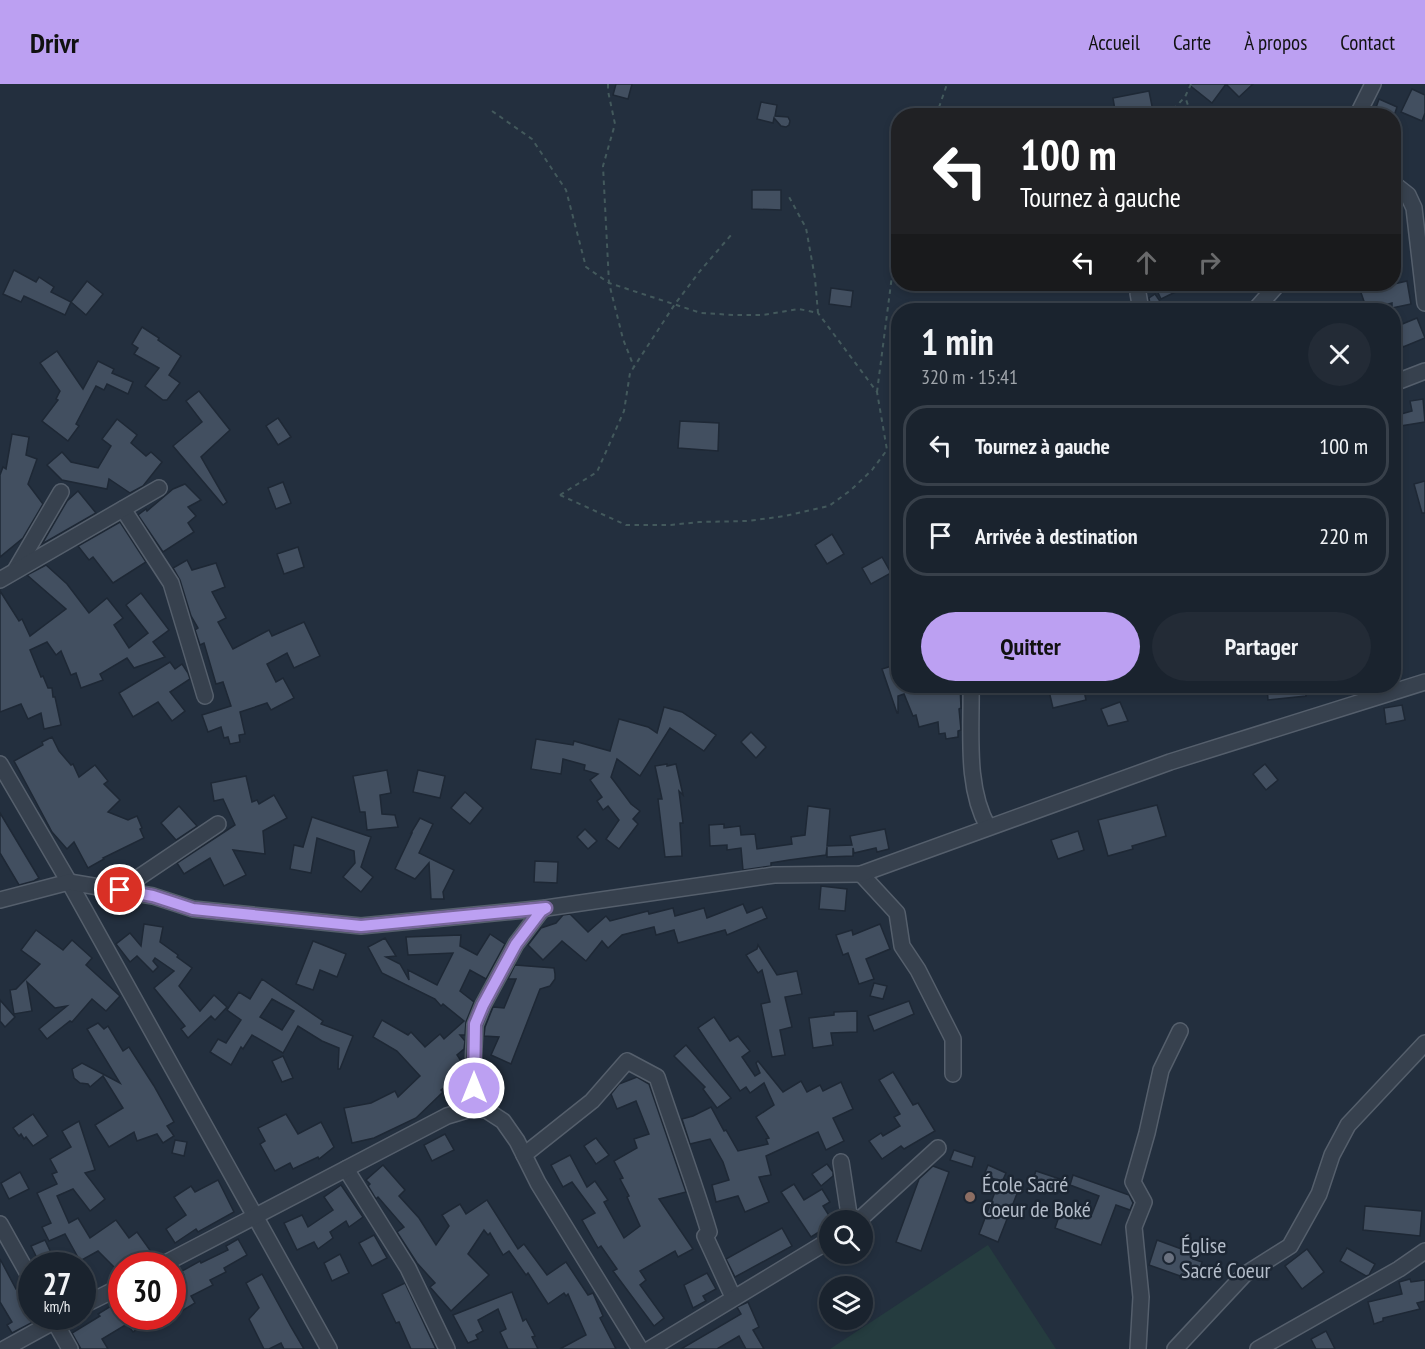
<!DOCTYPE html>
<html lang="fr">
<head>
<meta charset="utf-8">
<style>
  :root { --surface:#1a232e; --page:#232b36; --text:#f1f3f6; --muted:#9fa4aa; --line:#38404a; --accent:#bca0f2 }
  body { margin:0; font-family:"PT Sans Narrow",sans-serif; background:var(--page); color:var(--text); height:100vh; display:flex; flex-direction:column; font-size:22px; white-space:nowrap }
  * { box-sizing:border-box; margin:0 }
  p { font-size:20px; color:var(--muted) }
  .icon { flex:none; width:33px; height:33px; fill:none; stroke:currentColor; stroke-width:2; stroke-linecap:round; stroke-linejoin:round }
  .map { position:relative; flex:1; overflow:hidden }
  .sheet { position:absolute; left:891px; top:219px; width:510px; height:390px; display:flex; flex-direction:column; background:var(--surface); border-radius:24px; box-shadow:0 3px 9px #0003,0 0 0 2px var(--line) }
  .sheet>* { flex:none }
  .hud { position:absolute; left:891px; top:24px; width:510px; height:183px; border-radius:24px; box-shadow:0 3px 9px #0003,0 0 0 2px var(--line); background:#202124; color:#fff; overflow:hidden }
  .controls { position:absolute; left:819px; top:1126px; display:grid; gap:12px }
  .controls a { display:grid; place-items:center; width:54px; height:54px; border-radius:50%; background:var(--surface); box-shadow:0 3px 9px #0003,0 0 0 2px var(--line); font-size:30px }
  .speed { position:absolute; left:18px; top:1168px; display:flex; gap:12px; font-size:30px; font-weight:700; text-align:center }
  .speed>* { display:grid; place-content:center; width:78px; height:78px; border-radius:50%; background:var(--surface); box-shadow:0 3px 9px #0003,0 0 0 2px var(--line); line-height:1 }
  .speed small { font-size:15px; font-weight:400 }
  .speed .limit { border:9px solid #d22; background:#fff; color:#111 }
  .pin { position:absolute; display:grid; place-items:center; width:51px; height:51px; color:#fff; margin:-26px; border:3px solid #fff; border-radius:50%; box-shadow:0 2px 6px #0007 }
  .me { position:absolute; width:66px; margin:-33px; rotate:0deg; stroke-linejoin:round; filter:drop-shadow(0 0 4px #0008) }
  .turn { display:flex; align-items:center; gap:21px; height:126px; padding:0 30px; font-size:27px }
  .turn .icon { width:78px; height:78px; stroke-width:2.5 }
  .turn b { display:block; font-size:42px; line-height:51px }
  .lanes { display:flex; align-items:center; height:57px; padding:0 30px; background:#0003; justify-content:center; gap:30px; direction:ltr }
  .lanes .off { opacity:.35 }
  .round { display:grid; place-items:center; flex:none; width:63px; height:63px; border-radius:32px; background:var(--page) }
  .head { display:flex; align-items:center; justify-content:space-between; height:102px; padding:0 30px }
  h1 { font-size:36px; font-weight:800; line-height:45px }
  .cta { display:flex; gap:12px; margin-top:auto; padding:12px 30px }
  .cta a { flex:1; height:69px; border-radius:36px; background:var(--accent); color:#111; font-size:24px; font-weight:800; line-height:69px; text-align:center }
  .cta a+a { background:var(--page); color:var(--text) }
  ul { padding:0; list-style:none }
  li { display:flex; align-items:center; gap:18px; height:81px; margin:0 12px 9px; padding:0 18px; border:3px solid var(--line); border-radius:24px }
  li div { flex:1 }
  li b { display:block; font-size:22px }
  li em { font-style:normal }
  header { display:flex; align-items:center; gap:36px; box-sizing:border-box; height:84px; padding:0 30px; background:var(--accent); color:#111 }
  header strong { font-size:28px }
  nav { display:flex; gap:33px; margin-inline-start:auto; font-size:21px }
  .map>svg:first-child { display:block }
  .green { fill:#253c3f }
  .building { fill:#424f60; stroke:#1e2835; stroke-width:1.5; fill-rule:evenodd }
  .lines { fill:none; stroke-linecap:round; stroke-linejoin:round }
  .minor-casing { stroke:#555f6c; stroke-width:18 }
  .path { stroke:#43595c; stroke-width:2; stroke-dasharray:4.5 4.5; stroke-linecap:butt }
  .minor { stroke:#37414e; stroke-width:15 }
  .route-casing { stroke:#7a689d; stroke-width:15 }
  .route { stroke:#bca0f2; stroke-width:10 }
  .education-dot { fill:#8d6e63; stroke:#1c2633; stroke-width:2 }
  .worship-dot { fill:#6b7280; stroke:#1c2633; stroke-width:2 }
  .labels { text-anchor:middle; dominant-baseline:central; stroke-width:5; stroke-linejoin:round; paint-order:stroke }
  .poi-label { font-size:22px; fill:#b3bcc9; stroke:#1c2633; text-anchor:start }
</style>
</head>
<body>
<header>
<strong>Drivr</strong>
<nav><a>Accueil</a><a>Carte</a><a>À propos</a><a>Contact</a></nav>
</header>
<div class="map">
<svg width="1425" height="1265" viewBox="0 0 1425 1265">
  <rect width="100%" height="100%" fill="#232f3e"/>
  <polygon class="green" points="988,1161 1056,1265 830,1265"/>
  <g class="building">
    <polygon points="616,0 632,0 628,15 613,11"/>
    <polygon points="1188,0 1253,0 1239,13 1226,0 1212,19"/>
    <polygon points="1412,5 1425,11 1425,29 1422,37 1401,28"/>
    <polygon points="1149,7 1154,32 1116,32 1113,14"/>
    <polygon points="1379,15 1397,23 1394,32 1373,32"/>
    <polygon points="761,18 777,21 775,32 788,33 790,37 789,41 786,43 781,42 774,34 773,39 757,35"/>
    <polygon points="752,106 781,106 781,126 752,125"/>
    <polygon points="14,186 36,198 39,193 54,203 51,208 71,218 65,231 24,212 21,218 3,210"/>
    <polygon points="87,197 103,210 86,231 71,218"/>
    <polygon points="1407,197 1411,220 1392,224 1392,219 1367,226 1358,200 1394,200"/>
    <polygon points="1154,200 1192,200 1161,215"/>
    <polygon points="831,204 853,207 851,223 829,220"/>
    <polygon points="1155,210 1166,226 1151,226 1149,214"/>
    <polygon points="1417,234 1425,254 1403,263 1395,243"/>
    <polygon points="142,243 159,254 158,256 181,272 169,291 180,299 167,316 163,316 145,302 159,284 134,270 138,264 132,260"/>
    <polygon points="57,267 83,305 98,277 114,285 112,289 133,298 128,310 107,300 104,306 96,302 76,340 79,342 68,357 42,337 58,316 56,315 60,307 40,279"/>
    <polygon points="199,307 230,346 201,373 227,418 223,421 173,362 202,338 186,317"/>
    <polygon points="1423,315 1425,338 1394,343 1394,332 1412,327 1410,317"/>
    <polygon points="278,334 291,353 278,361 266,342"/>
    <polygon points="117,335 137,351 131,359 146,372 151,368 162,378 143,402 130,409 109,395 107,405 62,396 47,381 62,368 71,378 98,384 111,362 102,355"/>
    <polygon points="680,337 719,339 718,367 678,364"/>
    <polygon points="12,350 29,353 26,371 37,375 28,400 43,420 23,454 0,473 0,391 3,383 6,385"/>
    <polygon points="1425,397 1425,429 1422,429 1414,400"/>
    <polygon points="283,398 291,419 276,425 268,404"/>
    <polygon points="185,400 201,416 188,423 196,432 188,439 194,448 163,468 138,431 146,425 147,427 173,405"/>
    <polygon points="78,407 96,429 42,460 67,417"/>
    <polygon points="120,438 146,478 113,499 93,473 89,476 78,462"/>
    <polygon points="832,450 844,470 827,480 815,461"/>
    <polygon points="298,463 304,483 284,490 277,470"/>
    <polygon points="882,473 891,489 871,500 862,484"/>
    <polygon points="187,476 192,486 216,479 225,503 212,508 226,534 218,538 233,565 269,546 272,552 304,538 320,572 294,584 287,569 267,580 276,598 283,594 294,614 271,626 267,619 240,628 245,650 239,651 240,658 230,660 228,653 224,654 221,643 208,648 202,631 231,622 223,598 216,600 204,559 200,561 195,546 198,544 191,532 180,496 173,484"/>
    <polygon points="46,481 67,500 89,529 107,514 123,534 114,541 129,564 148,549 126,521 141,509 169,546 153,558 165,573 134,584 127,574 100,590 103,596 81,604 76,589 71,591 61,567 56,571 47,558 30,566 41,593 43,592 48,604 52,604 53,613 55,613 61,641 44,645 41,629 28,635 21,620 0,628 0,507 19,537 22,535 30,552 66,525 27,491"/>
    <polygon points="170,578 175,585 182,580 188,589 190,595 170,608 185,627 172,637 158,618 133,633 119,609"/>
    <polygon points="898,580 898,602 960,602 961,624 959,625 961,646 958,647 958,653 946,655 945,649 939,650 938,638 919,643 916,631 913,632 904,610 898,612 898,629 897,629 882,585"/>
    <polygon points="1054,602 1083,602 1086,616 1053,624 1049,607 1055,606"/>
    <polygon points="1267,602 1305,602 1306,612 1268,616"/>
    <polygon points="1120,618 1128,637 1108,642 1101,625"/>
    <polygon points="1402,621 1405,636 1386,640 1384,624"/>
    <polygon points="664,623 682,628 716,651 704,667 670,644 640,692 617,675 611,693 631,720 640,727 633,735 638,740 619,765 606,755 619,736 608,722 603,726 597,717 602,713 590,696 598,690 584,686 585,681 563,675 561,690 531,685 536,655 573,661 574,657 610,667 619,635 648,643 657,649"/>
    <polygon points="751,648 766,663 756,674 741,658"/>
    <polygon points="52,653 59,667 71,681 73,680 79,693 95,681 108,697 104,700 120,716 108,728 128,736 137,732 142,744 140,745 144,754 103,774 104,775 88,784 74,758 67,765 52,748 14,677 43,661 42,658"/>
    <polygon points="667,680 667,682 676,680 683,711 679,707 683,739 680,739 682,772 665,773 658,715 662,715 655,682"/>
    <polygon points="1265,680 1278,696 1266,706 1253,690"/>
    <polygon points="387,686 391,709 380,711 382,730 395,731 398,743 367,746 365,728 360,728 353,692"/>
    <polygon points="418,686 445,692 440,714 413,708"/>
    <polygon points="246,692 252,718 257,716 259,720 274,711 287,734 263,747 265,770 233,766 246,791 224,802 210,774 184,790 177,779 235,741 223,715 214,717 211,699"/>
    <polygon points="465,708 483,724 470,740 451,724"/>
    <polygon points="1157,721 1166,752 1132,762 1133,765 1108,772 1098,736"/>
    <polygon points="179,722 197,742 176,756 161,739"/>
    <polygon points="808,722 830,725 827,762 852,761 850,752 885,745 889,765 877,768 876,764 854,769 853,764 853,772 827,773 827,763 826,771 789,776 771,779 771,782 743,786 741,764 727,766 727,761 710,762 709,741 724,740 724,744 740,742 741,751 755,750 757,765 792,760 791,753 805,751"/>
    <polygon points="0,729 39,794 34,797 19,801 0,769"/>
    <polygon points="312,733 371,753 361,783 373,793 361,808 343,793 355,779 354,767 317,754 311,789 290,785 294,761 303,763"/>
    <polygon points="420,734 433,740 419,769 454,786 443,808 444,815 431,815 429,779 415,795 395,785 412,749 411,749"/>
    <polygon points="585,745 597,757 588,765 577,753"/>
    <polygon points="1078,747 1084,766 1058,775 1051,756"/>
    <polygon points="535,777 558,778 557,799 534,798"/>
    <polygon points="821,802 847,805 845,827 819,825"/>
    <polygon points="743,820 747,829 762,823 767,834 727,851 725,846 678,859 674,846 656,851 654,843 622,851 608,864 602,857 586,877 562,857 543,876 528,861 541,844 556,839 563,831 570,830 588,848 606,832 610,837 648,827 649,830 673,824 675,832 704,824 707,834"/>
    <polygon points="144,840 163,843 160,858 178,871 177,873 192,884 179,902 200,927 214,911 227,923 215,936 211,932 188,954 181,945 185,942 154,904 174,887 155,874 153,877 158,883 153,888 137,872 130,878 116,860 130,849 141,862"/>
    <polygon points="880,840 890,865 866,875 874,895 859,900 848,869 843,871 836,851 852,846 853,851"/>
    <polygon points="36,846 63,866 72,856 92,874 86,881 120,912 106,927 92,915 72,938 70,937 47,955 39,945 67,922 55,924 27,898 32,927 14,930 10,906 16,905 40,880 21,866"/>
    <polygon points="490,850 505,860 486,895 470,886 460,907 474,918 466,938 465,951 460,951 465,957 464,965 457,971 463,980 463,988 441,1006 443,1008 416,1034 374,1054 352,1059 344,1024 371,1019 395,1007 398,1013 420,992 397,967 373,953 382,936 408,951 411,948 425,963 440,950 444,955 464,937 443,920 441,922 435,915 382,889 368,863 385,854 396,872 386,873 400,880 409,896 408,886 437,901 453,869 408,871 406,853 461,851 460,862 477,871"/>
    <polygon points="313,857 346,870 337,893 320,886 313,906 296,900"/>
    <polygon points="758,861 777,891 797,887 802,910 785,913 792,943 780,946 785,971 772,973 761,920 770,918 762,886 758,889 746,871 757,865"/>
    <polygon points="515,881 554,884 555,890 555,895 550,902 540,905 511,980 491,971 499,953 484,952 485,943 493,923 504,924 516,895 508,895"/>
    <path d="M262,895L323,937L321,940L353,952L340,985H338L339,964L322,957L298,942L283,969L252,951L243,965L241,963L231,981L210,968L218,955L226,959L241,936L227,926L239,908L250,915ZM272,915L294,927L282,946L260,933Z"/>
    <polygon points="874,899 887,902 883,915 870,912"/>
    <polygon points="0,916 15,933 5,943 0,937"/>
    <polygon points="909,917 914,930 874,947 868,932"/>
    <polygon points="857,927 857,948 831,949 833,961 813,964 809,934 834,931 834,928"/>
    <polygon points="714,933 730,957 738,952 750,967 742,973 755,992 760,989 756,979 758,977 783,1008 801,997 807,1008 820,1001 823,1007 841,998 853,1025 833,1034 844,1057 826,1066 818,1048 766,1072 771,1091 759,1093 769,1118 745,1128 738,1112 716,1118 712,1101 729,1096 723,1078 710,1055 690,1060 682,1035 693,1032 711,1023 724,1047 726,1046 738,1067 768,1060 766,1055 769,1054 756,1033 774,1021 764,999 750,1009 746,1003 740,1007 698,944"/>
    <polygon points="98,939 104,945 108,942 123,967 129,963 154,1002 174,1038 167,1042 174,1052 163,1059 157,1050 137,1057 134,1048 109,1063 95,1041 123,1024 103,992 90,1003 88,1000 80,999 74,994 72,985 82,979 120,999 87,945"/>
    <polygon points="686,961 731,1014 717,1024 703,1005 705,1003 674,972"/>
    <polygon points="283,972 293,994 282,998 272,977"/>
    <polygon points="893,988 913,1021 918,1019 935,1047 904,1065 901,1062 882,1075 869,1057 881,1049 883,1052 900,1042 894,1033 900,1030 879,996"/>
    <polygon points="637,993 649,1000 686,1108 659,1115 693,1165 678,1173 675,1167 640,1187 646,1196 640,1201 664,1234 654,1242 613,1187 617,1185 601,1162 598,1164 582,1136 595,1129 572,1098 563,1103 551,1081 570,1071 587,1103 595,1097 608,1116 604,1118 624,1154 640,1142 627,1113 629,1112 620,1095 623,1094 614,1077 637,1064 634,1055 649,1050 636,1017 617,1025 611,1010 619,1000"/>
    <polygon points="33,1030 48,1052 33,1062 26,1053 24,1055 21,1050 19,1052 13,1044"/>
    <polygon points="286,1030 298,1050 321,1038 334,1063 319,1075 318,1073 293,1085 290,1079 275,1087 260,1060 265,1057 258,1044"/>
    <polygon points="79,1037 95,1086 85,1089 105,1115 90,1127 73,1105 57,1112 69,1139 78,1134 90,1154 116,1136 129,1154 137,1148 152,1169 135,1180 130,1172 116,1185 98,1167 80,1177 65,1150 49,1157 42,1143 51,1139 37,1109 57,1100 52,1090 57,1088 50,1075 71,1063 62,1047"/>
    <polygon points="445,1050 454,1066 432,1077 424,1061"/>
    <polygon points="596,1054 609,1071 596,1080 584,1062"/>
    <polygon points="175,1056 187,1058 184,1072 172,1069"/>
    <polygon points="954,1066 975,1073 972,1083 950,1076"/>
    <polygon points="827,1080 833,1088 833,1092 821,1102 812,1090"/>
    <polygon points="383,1081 405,1106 399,1112 419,1134 436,1161 449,1142 442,1131 460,1120 466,1130 487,1116 518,1165 524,1160 547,1191 566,1178 588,1211 593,1209 603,1232 600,1234 616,1265 560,1265 586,1251 568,1210 566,1212 564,1209 548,1220 528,1189 526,1191 509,1167 503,1171 490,1149 488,1151 484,1146 468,1170 489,1191 451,1227 430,1203 435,1199 417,1179 397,1148 404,1143 378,1113 376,1115 368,1102 370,1100 366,1096"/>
    <polygon points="988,1081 1006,1089 1002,1098 984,1091"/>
    <polygon points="933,1082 949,1088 921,1167 896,1158 919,1095"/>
    <polygon points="1036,1087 1060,1095 1055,1110 1031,1101"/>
    <polygon points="20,1088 29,1105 9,1115 1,1099"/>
    <polygon points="1073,1091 1129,1111 1133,1119 1130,1126 1116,1121 1101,1161 1055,1144 1063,1121 1091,1132 1099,1112 1070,1101"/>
    <polygon points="218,1096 234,1128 198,1148 196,1145 175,1159 166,1145 186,1131 174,1113 191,1102 195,1108"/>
    <polygon points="794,1100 804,1116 822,1105 830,1118 823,1122 830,1133 830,1141 811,1153 781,1108"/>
    <polygon points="998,1100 1018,1107 998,1158 979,1150"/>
    <polygon points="341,1101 363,1133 349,1143 346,1137 330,1148 333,1154 318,1165 314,1158 297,1166 284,1139 302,1131 308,1143 333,1126 324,1113"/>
    <polygon points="1365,1122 1422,1127 1420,1152 1363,1146"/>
    <polygon points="782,1144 792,1162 735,1193 726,1175"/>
    <polygon points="374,1151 387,1174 372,1182 359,1159"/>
    <polygon points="238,1155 247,1171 224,1184 226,1188 210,1196 213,1201 191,1212 195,1219 172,1233 172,1199 184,1191 182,1187 200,1177 201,1179 228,1166 226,1162"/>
    <polygon points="45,1156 55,1177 41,1182 31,1162"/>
    <polygon points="1157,1156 1195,1170 1193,1175 1202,1178 1198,1191 1189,1187 1186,1194 1149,1181"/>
    <polygon points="1347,1164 1375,1180 1369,1191 1366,1192 1340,1177"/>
    <polygon points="1307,1165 1324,1188 1302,1205 1285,1182"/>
    <polygon points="340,1170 349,1189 332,1197 324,1179"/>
    <polygon points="0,1175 16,1205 18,1204 32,1227 32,1233 35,1233 37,1236 12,1249 7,1241 12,1238 0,1218"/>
    <polygon points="707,1189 716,1205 703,1212 706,1217 693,1224 684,1201"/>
    <polygon points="262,1190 291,1243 304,1265 284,1265 281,1259 269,1265 264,1265 249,1235 259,1224 246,1199"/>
    <polygon points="1410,1195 1411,1198 1425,1196 1425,1217 1417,1219 1420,1225 1383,1234 1383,1237 1374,1240 1368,1218 1402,1210 1399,1198"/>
    <polygon points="405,1199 436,1265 411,1265 399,1238 396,1239 382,1210"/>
    <polygon points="512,1208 523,1237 526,1235 535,1252 532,1253 538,1265 508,1265 500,1248 506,1245 498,1225 478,1236 483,1247 476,1251 478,1255 468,1259 453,1231"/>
    <polygon points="748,1218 759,1243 753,1246 764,1265 746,1265 739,1252 717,1265 681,1265 741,1230 737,1223"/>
    <polygon points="111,1222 115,1229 122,1225 122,1233 156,1233 133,1248 127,1240 102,1255 108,1265 81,1265 72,1249 100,1232 98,1230"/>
    <polygon points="1326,1247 1335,1265 1316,1265 1311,1255"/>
  </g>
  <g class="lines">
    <defs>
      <g id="minor">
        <polyline points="1357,32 1373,0"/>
        <polyline points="1394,100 1408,111 1414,124 1425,219"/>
        <polyline points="1138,209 1141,226"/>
        <polyline points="1255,226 1278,200"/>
        <polyline points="1394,299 1425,287"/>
        <polyline points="123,425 171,499 205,612"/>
        <polyline points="16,485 61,408"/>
        <polyline points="0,496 159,404"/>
        <path d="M971,602C972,647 965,702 988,743"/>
        <polyline points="0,680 69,798 329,1265"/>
        <polyline points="861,790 897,829 902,862 918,886 953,955 953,990"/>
        <polyline points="120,806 218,740"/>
        <polyline points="0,816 69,798 153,812 193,825 361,842 546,824 774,791 861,790 1170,678 1425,598"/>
        <polyline points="546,824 541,827 516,860 483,921 475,941 473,984 474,1024 486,1026 503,1037 517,1057 538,1099 640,1265"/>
        <path d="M524,1071L592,1017L627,977L657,993C674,1045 693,1095 709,1148L705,1152L733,1213"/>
        <polyline points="841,1078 850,1137"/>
        <polyline points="346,1085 408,1184 447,1265"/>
        <polyline points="858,1137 938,1064"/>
        <polyline points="0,1140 32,1197"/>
        <polyline points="160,1182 447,1032 474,1024"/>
        <polyline points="82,1222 122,1202"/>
        <polyline points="52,1233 70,1265"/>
        <polyline points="4,1265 62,1233"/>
        <polyline points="650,1265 830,1156"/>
        <polyline points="1138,1265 1141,1213 1134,1143 1144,1118 1133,1098 1147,1049 1161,986 1180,947"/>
        <polyline points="1175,1265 1244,1191 1290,1162 1319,1110 1332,1071 1348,1041 1425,959"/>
        <polyline points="1258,1265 1399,1185 1425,1167"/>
      </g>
    </defs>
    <use href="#minor" class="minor-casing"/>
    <g class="path">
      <polyline points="608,0 608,7 615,40 603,82 609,199 623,255 634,283"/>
      <polyline points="1191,0 1185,13 1189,24 1201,32"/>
      <polyline points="492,27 532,55 566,106 586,183 609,199 701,229 734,231 763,231 799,225 818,229 815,194 806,144 788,111"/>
      <polyline points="936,32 947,0"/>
      <polyline points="1167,32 1185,13"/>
      <polyline points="1217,32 1255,24 1282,32"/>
      <polyline points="877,308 898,145"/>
      <polyline points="560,411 626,441 671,441 699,438 748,437 785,432 829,422 851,406 872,386 887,366 877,308 818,229"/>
      <polyline points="560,411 597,388 624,327 630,289 675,220 700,187 732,150"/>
    </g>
    <use href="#minor" class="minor"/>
  </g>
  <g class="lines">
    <defs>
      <polyline id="route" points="120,806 153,812 193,825 361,842 546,824 541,827 516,860 483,921 475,940 474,1004"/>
    </defs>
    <use href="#route" class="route-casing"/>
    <use href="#route" class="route"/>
  </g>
  <circle class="education-dot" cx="970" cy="1113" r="6"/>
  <circle class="worship-dot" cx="1169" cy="1174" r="6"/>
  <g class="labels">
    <g class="poi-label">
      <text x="982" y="1100">École Sacré<tspan x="982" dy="25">Coeur de Boké</tspan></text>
      <text x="1181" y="1161">Église<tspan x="1181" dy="25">Sacré Coeur</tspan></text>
    </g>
  </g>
</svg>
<div class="controls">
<a><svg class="icon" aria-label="search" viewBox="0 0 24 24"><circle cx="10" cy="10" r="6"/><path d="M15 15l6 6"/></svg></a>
<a><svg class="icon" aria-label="layers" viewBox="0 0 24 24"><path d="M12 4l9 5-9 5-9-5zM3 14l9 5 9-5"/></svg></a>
</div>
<div class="speed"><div>27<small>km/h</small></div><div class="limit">30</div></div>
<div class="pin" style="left:120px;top:806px;background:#d93025"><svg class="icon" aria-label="arrive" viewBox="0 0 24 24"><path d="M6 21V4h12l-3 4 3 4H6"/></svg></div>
<svg class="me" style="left:474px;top:1004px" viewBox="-20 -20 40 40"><circle r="17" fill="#bca0f2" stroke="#fff" stroke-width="3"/><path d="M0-11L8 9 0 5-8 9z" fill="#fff"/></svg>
<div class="hud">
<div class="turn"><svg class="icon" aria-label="left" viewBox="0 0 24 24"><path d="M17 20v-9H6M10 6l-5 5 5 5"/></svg><div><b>100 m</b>Tournez à gauche</div></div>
<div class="lanes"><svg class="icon" aria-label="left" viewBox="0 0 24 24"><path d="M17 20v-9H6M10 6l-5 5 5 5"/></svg><svg class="icon off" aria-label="ahead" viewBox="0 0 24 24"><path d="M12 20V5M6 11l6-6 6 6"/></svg><svg class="icon off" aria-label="right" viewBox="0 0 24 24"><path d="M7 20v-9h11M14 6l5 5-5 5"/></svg></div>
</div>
<section class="sheet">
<div class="head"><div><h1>1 min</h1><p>320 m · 15:41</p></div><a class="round"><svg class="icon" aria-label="close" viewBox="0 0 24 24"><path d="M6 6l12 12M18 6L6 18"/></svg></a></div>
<ul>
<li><svg class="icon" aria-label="left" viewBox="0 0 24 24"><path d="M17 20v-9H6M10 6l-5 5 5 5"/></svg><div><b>Tournez à gauche</b></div><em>100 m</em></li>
<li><svg class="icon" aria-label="arrive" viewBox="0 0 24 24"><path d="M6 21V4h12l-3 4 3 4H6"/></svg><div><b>Arrivée à destination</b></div><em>220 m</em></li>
</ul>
<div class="cta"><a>Quitter</a><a>Partager</a></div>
</section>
</div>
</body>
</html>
